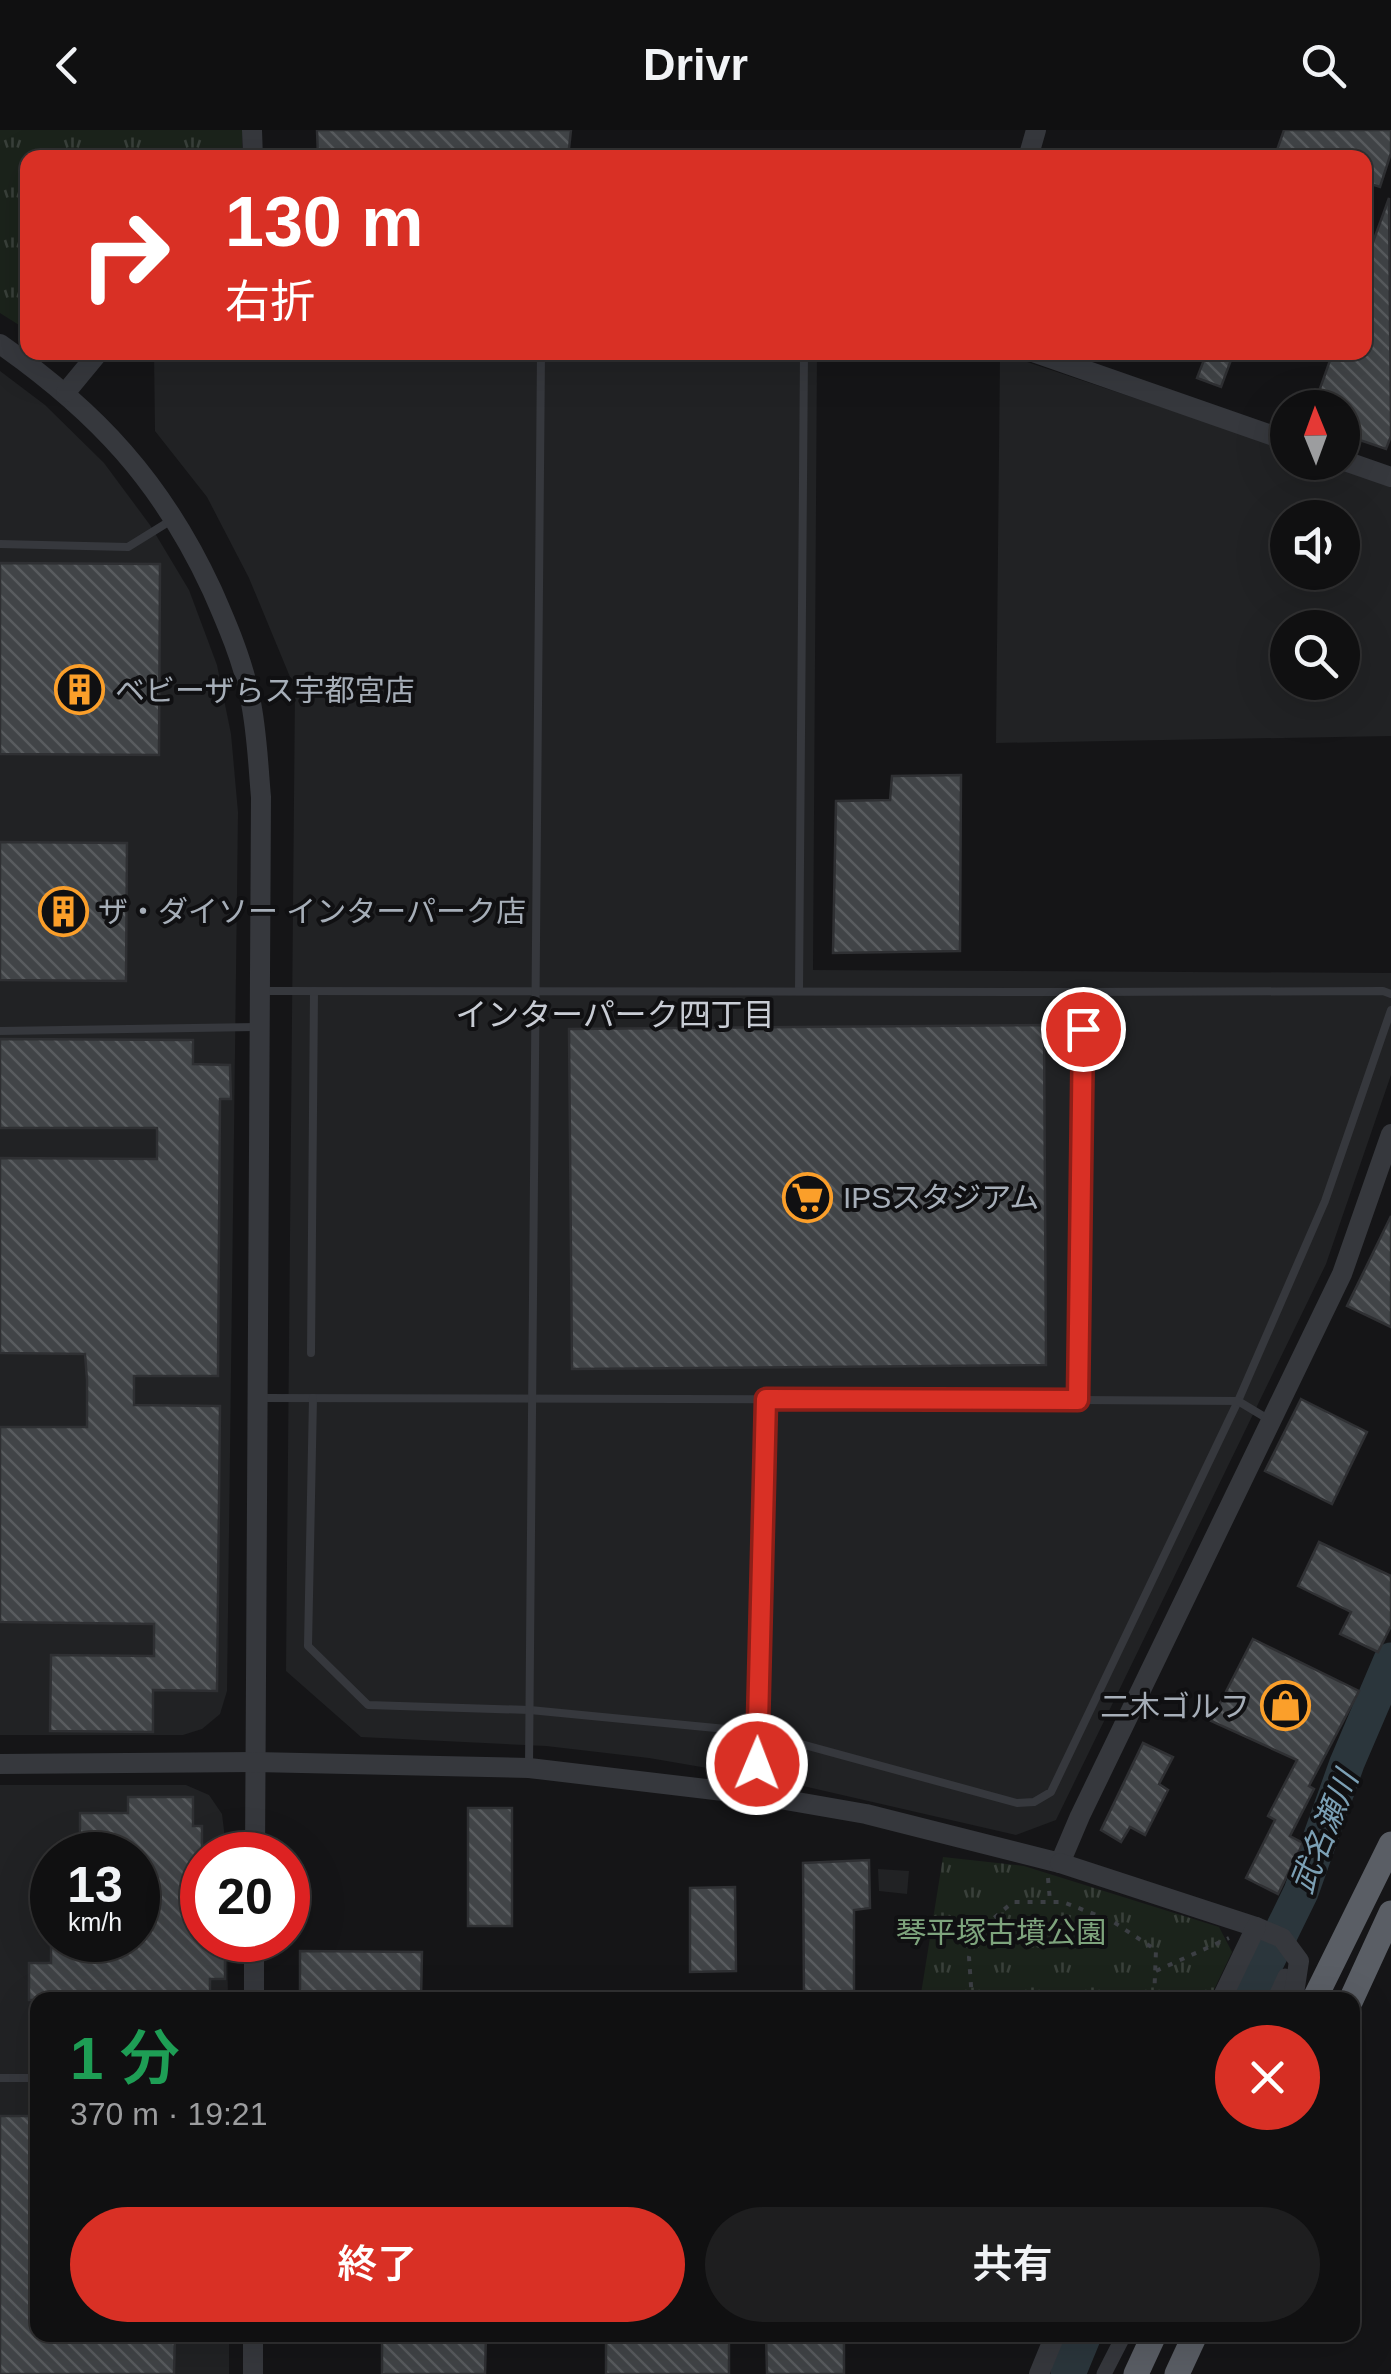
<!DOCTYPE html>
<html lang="ja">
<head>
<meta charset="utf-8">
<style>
  :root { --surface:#101011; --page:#1e1e1f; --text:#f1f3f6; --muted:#9c9d9f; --line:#303031; --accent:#d93025 }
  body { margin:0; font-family:Arial,"Noto Sans JP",sans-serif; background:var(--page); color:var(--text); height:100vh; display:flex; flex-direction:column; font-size:38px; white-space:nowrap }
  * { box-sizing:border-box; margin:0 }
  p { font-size:32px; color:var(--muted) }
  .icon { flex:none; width:55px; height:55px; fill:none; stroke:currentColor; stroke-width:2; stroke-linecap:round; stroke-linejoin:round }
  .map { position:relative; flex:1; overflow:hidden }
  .sheet { position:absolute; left:30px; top:1862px; width:1330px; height:350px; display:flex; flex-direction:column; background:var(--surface); border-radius:20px; box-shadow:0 10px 40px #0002,0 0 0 2px var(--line) }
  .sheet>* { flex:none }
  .banner { position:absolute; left:20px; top:20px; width:1352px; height:210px; border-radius:20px; box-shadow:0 10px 40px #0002,0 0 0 2px var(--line); background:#d93025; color:#fff; overflow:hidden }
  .needle { width:65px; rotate:359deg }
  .buttons { position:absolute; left:1270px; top:260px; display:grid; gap:20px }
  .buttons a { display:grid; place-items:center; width:90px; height:90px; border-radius:50%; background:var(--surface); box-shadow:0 10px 40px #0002,0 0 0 2px var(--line); font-size:50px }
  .speed { position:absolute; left:30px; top:1702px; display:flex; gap:20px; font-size:50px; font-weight:700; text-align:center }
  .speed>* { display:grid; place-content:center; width:130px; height:130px; border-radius:50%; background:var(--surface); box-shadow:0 10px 40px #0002,0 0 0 2px var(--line); line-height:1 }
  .speed small { font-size:25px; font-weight:400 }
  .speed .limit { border:15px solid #d22; background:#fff; color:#111 }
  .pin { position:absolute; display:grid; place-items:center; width:85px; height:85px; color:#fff; margin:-42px; border:5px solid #fff; border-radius:50%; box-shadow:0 2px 10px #0007 }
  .me { position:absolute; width:110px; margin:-55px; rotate:1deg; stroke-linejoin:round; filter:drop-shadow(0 0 8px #0008) }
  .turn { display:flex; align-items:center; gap:35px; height:210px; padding:0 40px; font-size:45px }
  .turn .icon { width:130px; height:130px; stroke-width:2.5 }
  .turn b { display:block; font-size:70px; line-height:85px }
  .round { display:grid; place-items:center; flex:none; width:105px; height:105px; border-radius:52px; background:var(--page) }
  .summary { display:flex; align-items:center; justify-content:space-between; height:170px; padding:0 40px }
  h1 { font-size:60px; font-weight:600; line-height:75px; color:#1e9e55 }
  .button { display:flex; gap:20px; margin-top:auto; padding:20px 40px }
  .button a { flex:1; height:115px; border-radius:60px; background:var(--accent); color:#fff; font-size:40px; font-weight:600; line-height:115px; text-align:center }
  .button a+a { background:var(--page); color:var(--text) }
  header { display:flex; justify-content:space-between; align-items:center; height:130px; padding:0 40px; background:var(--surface); font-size:45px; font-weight:600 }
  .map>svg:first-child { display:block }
  .built { fill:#212224; fill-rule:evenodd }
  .park { fill:url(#park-tufts) }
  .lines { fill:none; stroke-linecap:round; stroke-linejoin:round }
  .river { stroke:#2b363c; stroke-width:35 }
  .building { fill:url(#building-back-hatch); stroke:#2f3033; stroke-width:2.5 }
  .path { stroke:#3c3f44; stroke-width:4; stroke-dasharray:5 8; stroke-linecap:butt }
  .service { stroke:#36383d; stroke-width:8 }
  .minor { stroke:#36383d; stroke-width:15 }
  .tertiary { stroke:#36383d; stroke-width:20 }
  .trunk { stroke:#5a5e65; stroke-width:25 }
  .route-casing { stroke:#8d1f18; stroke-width:25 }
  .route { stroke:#d93025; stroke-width:18 }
  .labels { text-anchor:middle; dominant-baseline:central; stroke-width:8; stroke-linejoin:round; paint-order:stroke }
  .poi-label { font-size:30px; fill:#a6aeb8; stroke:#101012; text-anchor:start }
  .park-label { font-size:30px; fill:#7ea47d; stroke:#101012 }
  .neighbourhood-label { font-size:32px; fill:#c8ccd4; stroke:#101012 }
  .water-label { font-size:32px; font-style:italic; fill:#7ca0b5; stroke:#101012 }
</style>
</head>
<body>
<header><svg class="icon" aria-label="back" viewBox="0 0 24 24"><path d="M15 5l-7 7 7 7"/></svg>Drivr<svg class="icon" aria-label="search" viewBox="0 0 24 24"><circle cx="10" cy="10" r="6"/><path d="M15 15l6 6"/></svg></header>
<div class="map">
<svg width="1391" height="2244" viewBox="0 0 1391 2244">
  <defs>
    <pattern id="park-tufts" width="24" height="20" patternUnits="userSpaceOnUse" patternTransform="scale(2.5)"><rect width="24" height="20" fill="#1b231b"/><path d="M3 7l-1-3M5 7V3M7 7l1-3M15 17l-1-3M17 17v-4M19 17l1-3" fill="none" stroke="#39403a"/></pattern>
    <pattern id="building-back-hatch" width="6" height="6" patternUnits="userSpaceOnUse" patternTransform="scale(2.5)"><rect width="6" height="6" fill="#414447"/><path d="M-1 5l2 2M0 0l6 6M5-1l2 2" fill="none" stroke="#595c5f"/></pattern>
  </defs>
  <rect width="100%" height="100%" fill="#151517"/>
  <g class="built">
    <polygon points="154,223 817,223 813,840 1391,843 1391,945 1326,1134 1056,1690 1016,1705 777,1650 649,1628 546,1616 361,1607 286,1541 295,559 249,448 207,367 155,301"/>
    <path d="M1000,223L1287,319L1288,332L1327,333L1391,354V606L996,613ZM1288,388H1342V442H1288ZM1288,498H1342V552H1288Z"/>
    <polygon points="0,241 45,275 104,333 150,395 189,460 217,535 231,604 238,682 227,1561 220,1584 202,1599 183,1605 0,1605"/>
    <path d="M0,1655H186L209,1665L222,1684L227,1725H202V1810H227L228,1870H38V2205H229V2244H0ZM52,1725H138V1810H52Z"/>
    <polygon points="878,1739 909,1741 907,1764 879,1761"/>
  </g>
  <g class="park">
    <polygon points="0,0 242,0 242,27 28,28 27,200 0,183"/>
    <polygon points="943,1727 1024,1736 1219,1797 1232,1822 1209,1870 920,1870"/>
  </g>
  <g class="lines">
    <g class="river">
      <polyline points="1248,1870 1301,1762 1347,1633 1391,1530"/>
      <polyline points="1068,2244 1084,2205"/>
    </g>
  </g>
  <g class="building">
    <polygon points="317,0 571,0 568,28 318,28"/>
    <polygon points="1284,0 1391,0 1391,23 1380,57 1365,52 1365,28 1290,28 1276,23"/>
    <polygon points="1389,68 1391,306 1386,319 1342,304 1342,278 1313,278 1333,222 1365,222 1365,134"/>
    <polygon points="1207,222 1234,222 1221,257 1197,248"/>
    <polygon points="0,433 160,434 159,625 0,624"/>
    <polygon points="961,645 960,821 833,823 836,671 890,670 892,646"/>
    <polygon points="0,712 127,713 126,851 0,850"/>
    <polygon points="1044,895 1046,1235 572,1239 569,899"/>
    <polygon points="0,909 193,910 193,934 230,935 231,969 220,969 218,1246 134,1246 134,1275 220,1276 217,1561 153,1560 153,1602 50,1601 51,1525 154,1526 154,1494 0,1492 0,1297 87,1297 87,1250 85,1224 0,1223 0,1028 157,1029 157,998 0,998"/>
    <polygon points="1391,1086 1391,1197 1347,1176"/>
    <polygon points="1301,1269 1367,1302 1332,1374 1265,1341"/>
    <polygon points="1319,1412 1391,1446 1391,1496 1378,1522 1340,1504 1351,1482 1298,1456"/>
    <polygon points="1253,1509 1359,1561 1309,1656 1314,1659 1290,1706 1303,1713 1278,1764 1246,1748 1275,1690 1268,1686 1297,1630 1211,1591"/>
    <polygon points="1143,1613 1173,1627 1159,1654 1168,1660 1145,1705 1130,1697 1121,1712 1101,1700"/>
    <polygon points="128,1667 193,1667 193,1696 202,1696 202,1810 225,1810 225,1849 210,1849 210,1870 29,1870 29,1833 51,1833 51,1810 138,1810 138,1725 80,1725 80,1683 128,1683"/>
    <rect x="468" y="1678" width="44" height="118"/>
    <polygon points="869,1730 870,1778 854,1780 854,1867 804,1868 803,1733"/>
    <polygon points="735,1757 736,1841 690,1842 690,1758"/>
    <polygon points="300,1821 422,1822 421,1870 300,1870"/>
    <polygon points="0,1986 38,1986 38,2205 175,2205 174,2244 0,2244"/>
    <polygon points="382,2205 486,2205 485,2244 382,2244"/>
    <rect x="606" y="2205" width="123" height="39"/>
    <polygon points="766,2205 844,2205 844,2244 767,2244"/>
  </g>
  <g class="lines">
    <g class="path">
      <polyline points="1048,1748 1050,1771"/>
      <polyline points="1156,1841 1229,1808"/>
      <polyline points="972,1870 969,1827 981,1799 1013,1772 1063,1772 1112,1791 1156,1820 1154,1870"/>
    </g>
    <g class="service">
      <polyline points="0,414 128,417 170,391"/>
      <polyline points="799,861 804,222"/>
      <polyline points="1083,862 1383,861 1391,864"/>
      <polyline points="0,901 260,897"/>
      <polyline points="311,1223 314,861"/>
      <polyline points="259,1268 1078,1270 1083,862 264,861"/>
      <polyline points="313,1268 308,1516 368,1575 530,1580 757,1602 1017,1673 1034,1672 1051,1662 1238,1271 1325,1071 1391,880"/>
      <polyline points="1078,1270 1238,1271 1268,1289"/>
      <polyline points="529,1638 541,222"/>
      <polyline points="757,1665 766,1269"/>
      <polyline points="0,1948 38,1948"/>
    </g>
    <g class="minor">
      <polyline points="1274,1870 1285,1846"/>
      <polyline points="1104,2244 1124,2205"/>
    </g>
    <g class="tertiary">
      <polyline points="252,0 253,28"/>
      <polyline points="1028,28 1036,0"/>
      <path d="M0,214C97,282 162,352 212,460C227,494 243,531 250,568C257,600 258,634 261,667L255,1725"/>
      <polyline points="1033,222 1288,311"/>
      <polyline points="66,262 99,222"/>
      <polyline points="1342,330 1391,347"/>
      <polyline points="0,1634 255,1632 529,1638 757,1665 866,1684 1060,1733 1080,1686 1342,1144 1391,1004"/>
      <polyline points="1060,1733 1256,1797 1282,1808 1299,1831 1293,1870"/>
      <polyline points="254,1870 254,1810"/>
      <polyline points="1221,1870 1256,1797"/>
      <polyline points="253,2244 253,2205"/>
      <polyline points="1039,2244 1055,2205"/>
    </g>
    <g class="trunk">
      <polyline points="1314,1870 1391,1714"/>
      <polyline points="1351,1870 1391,1783"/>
      <polyline points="1136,2244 1154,2205"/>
      <polyline points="1177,2244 1195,2205"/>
    </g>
  </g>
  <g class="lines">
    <defs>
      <polyline id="route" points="757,1634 766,1269 1078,1270 1083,899"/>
    </defs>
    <use href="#route" class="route-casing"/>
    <use href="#route" class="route"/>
  </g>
  <defs>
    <symbol id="building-ring" viewBox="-11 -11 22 22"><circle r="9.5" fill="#101012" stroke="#fb9f2a" stroke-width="1.5"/><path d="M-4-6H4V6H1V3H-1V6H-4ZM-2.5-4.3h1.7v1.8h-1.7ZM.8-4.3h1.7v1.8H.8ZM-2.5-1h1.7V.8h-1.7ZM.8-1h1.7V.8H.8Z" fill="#fb9f2a"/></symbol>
    <symbol id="supermarket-ring" viewBox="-11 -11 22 22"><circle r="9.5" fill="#101012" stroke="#fb9f2a" stroke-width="1.5"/><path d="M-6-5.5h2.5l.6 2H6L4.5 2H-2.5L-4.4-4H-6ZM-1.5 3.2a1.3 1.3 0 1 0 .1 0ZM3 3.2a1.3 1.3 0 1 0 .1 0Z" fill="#fb9f2a"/></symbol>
    <symbol id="shop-ring" viewBox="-11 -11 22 22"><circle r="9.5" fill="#101012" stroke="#fb9f2a" stroke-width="1.5"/><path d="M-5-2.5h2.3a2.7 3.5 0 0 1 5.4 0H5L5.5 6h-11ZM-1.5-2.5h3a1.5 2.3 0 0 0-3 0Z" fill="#fb9f2a"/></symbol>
  </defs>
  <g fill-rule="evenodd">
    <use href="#building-ring" x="52" y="532" width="55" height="55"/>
    <use href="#building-ring" x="36" y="754" width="55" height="55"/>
    <use href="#supermarket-ring" x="780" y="1040" width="55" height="55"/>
    <use href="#shop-ring" x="1258" y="1548" width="55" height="55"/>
  </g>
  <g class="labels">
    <g class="poi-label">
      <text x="115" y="560">ベビーザらス宇都宮店</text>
      <text x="98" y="781">ザ・ダイソー インターパーク店</text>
      <text x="843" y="1067">IPSスタジアム</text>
      <text x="1250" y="1576" text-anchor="end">二木ゴルフ</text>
    </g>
    <g class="park-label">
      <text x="1001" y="1802">琴平塚古墳公園</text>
    </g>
    <g class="neighbourhood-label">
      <text x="615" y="885">インターパーク四丁目</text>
    </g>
    <g class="water-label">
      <text transform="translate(1324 1702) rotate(-68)">武名瀬川</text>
    </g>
  </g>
</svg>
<div class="buttons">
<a><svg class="needle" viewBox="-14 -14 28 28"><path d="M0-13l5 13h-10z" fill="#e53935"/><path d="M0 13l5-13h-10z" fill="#9c9d9f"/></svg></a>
<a><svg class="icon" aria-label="sound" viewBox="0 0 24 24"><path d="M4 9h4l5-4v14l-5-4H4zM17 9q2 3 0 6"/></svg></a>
<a><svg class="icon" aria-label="search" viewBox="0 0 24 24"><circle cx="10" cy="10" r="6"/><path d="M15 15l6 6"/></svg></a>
</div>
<div class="speed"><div>13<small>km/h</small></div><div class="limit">20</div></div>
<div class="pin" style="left:1083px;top:899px;background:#d93025"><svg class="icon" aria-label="arrive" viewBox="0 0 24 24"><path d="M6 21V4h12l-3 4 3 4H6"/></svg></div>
<svg class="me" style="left:757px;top:1634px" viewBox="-20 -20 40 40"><circle r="17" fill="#d93025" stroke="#fff" stroke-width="3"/><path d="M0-11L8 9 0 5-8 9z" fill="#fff"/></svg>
<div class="banner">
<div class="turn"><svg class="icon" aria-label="right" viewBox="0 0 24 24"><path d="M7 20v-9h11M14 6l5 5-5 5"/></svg><div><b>130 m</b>右折</div></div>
</div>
<section class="sheet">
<div class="summary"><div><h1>1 分</h1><p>370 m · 19:21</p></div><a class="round" style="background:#d93025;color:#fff"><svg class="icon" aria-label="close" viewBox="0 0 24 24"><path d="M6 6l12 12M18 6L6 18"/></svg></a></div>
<div class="button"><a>終了</a><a>共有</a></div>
</section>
</div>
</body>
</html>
